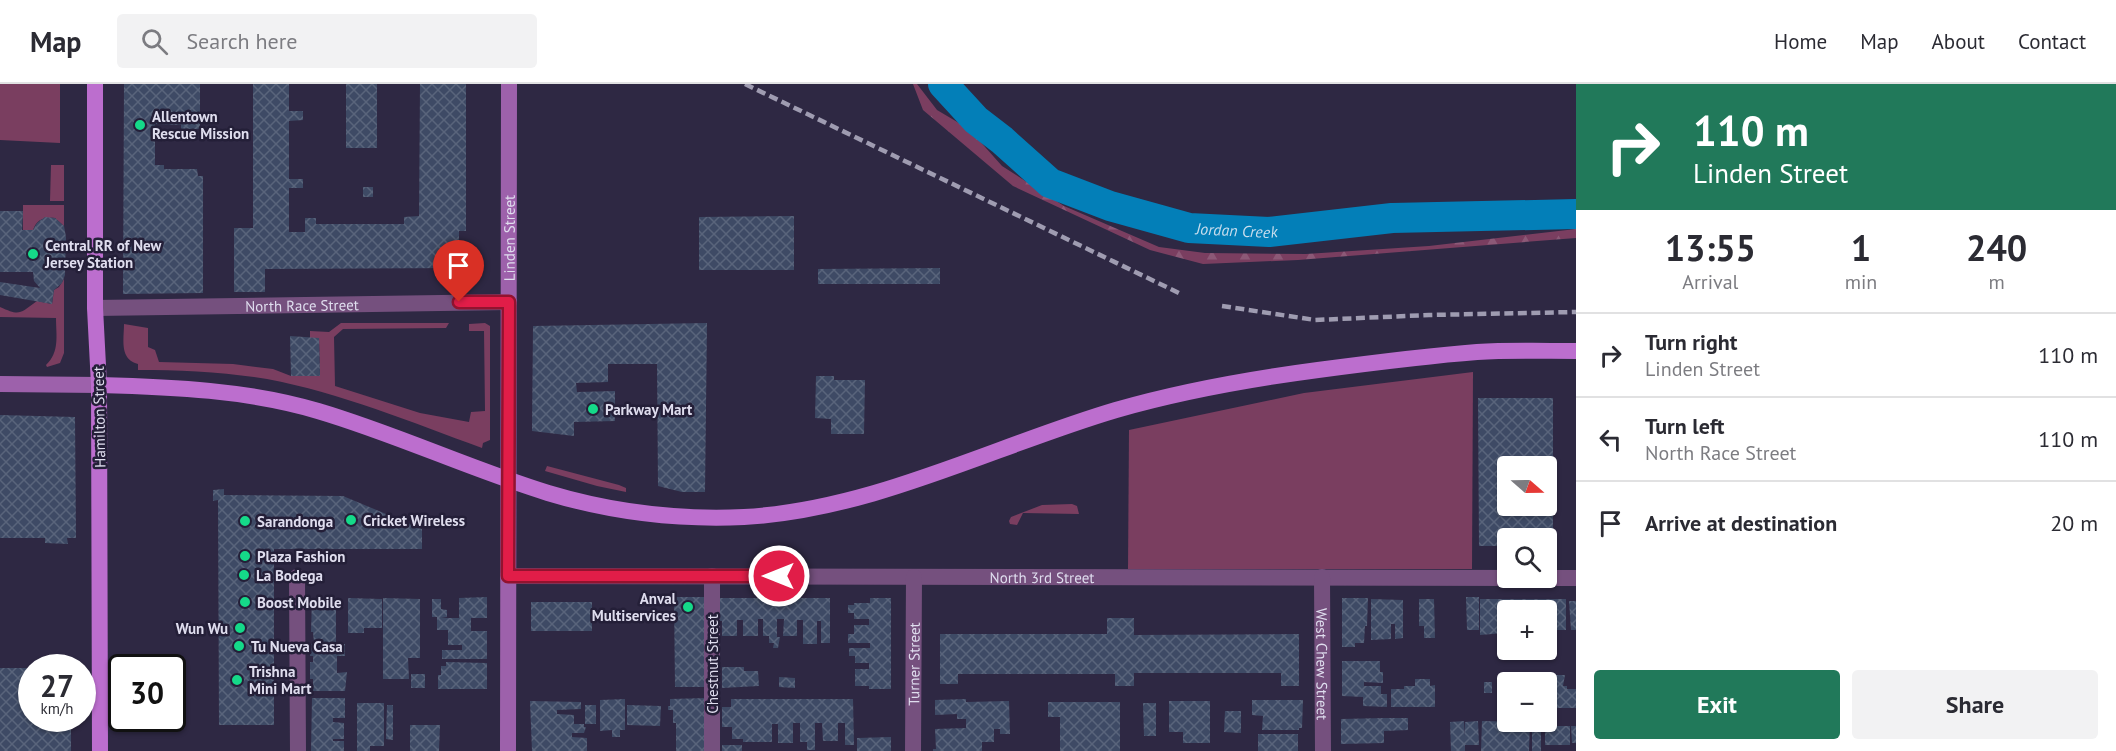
<!DOCTYPE html>
<html lang="en">
<head>
<meta charset="utf-8">
<style>
  :root { --surface:#fff; --page:#f2f2f3; --text:#2b2b33; --muted:#7c7c81; --line:#e1e1e2; --accent:#21795a }
  body { margin:0; font-family:"PT Sans",sans-serif; background:var(--page); color:var(--text); height:100vh; display:flex; flex-direction:column; font-size:22px; white-space:nowrap }
  * { box-sizing:border-box; margin:0 }
  p { font-size:20px; color:var(--muted) }
  .icon { flex:none; width:33px; height:33px; fill:none; stroke:currentColor; stroke-width:2; stroke-linecap:round; stroke-linejoin:round }
  .map { position:relative; flex:1; overflow:hidden }
  .panel { display:flex; flex-direction:column; background:var(--surface); width:540px }
  .panel>* { flex:none }
  .banner { background:#21795a; color:#fff; overflow:hidden }
  .needle { width:39px; rotate:110deg }
  .fabs { position:absolute; left:1497px; top:372px; display:grid; gap:12px }
  .fabs a { display:grid; place-items:center; width:60px; height:60px; border-radius:6px; background:var(--surface); box-shadow:0 2px 4px #0004; font-size:30px }
  .speed { position:absolute; left:18px; top:570px; display:flex; gap:12px; font-size:30px; font-weight:700; text-align:center }
  .speed>* { display:grid; place-content:center; width:78px; height:78px; border-radius:50%; background:var(--surface); box-shadow:0 2px 4px #0004; line-height:1 }
  .speed small { font-size:15px; font-weight:400 }
  .speed .limit { border:3px solid #111; border-radius:9px; background:#fff; color:#111 }
  .pin { position:absolute; display:grid; place-items:center; width:51px; height:51px; color:#fff; margin:-62px -26px; border-radius:50% 50% 50% 0; rotate:-45deg; box-shadow:0 0 6px #0007 }
  .pin .icon { rotate:45deg }
  .me { position:absolute; width:66px; margin:-33px; rotate:270deg; stroke-linejoin:round; filter:drop-shadow(0 0 4px #0008) }
  .turn { display:flex; align-items:center; gap:21px; height:126px; padding:0 18px; font-size:27px }
  .turn .icon { width:78px; height:78px; stroke-width:2.5 }
  .turn b { display:block; font-size:42px; line-height:51px }
  .eta { display:flex; justify-content:space-evenly; align-items:center; height:102px; text-align:center }
  .eta b { font-size:36px; font-weight:700; line-height:42px }
  .action { display:flex; gap:12px; margin-top:auto; padding:12px 18px }
  .action a { flex:1; height:69px; border-radius:6px; background:var(--accent); color:#fff; font-size:24px; font-weight:700; line-height:69px; text-align:center }
  .action a+a { background:var(--page); color:var(--text) }
  ul { padding:0; list-style:none }
  li { display:flex; align-items:center; gap:18px; height:84px; padding:0 18px; border-top:2px solid var(--line) }
  li div { flex:1 }
  li b { display:block; font-size:22px }
  li em { font-style:normal }
  header { display:flex; align-items:center; gap:36px; box-sizing:border-box; height:84px; padding:0 30px; background:var(--surface); border-bottom:2px solid var(--line) }
  header strong { font-size:28px }
  nav { display:flex; gap:33px; margin-inline-start:auto; font-size:21px }
  .search { width:420px; height:54px; background:var(--page); display:flex; align-items:center; gap:15px; box-sizing:border-box; padding:0 21px; border-radius:6px; color:var(--muted); font-size:22px }
  main { display:flex; flex:1; min-height:0 }
  .map>svg:first-child { display:block }
  .green { fill:#7a3e60 }
  .forest { fill:url(#forest-firs) }
  .lines { fill:none; stroke-linecap:round; stroke-linejoin:round }
  .river { stroke:#037fb8; stroke-width:30 }
  .building { fill:url(#building-cross-hatch); fill-rule:evenodd }
  .minor { stroke:#75507e; stroke-width:16 }
  .secondary { stroke:#9d61ab; stroke-width:16 }
  .primary { stroke:#bc6ece; stroke-width:16 }
  .rail { stroke:#9f9cb1; stroke-width:4.5; stroke-dasharray:9 4.5; stroke-linecap:butt }
  .route-casing { stroke:#92132f; stroke-width:15 }
  .route { stroke:#e11d48; stroke-width:10 }
  .poi-dot { fill:#15d989; stroke:#241f38; stroke-width:2 }
  .labels { text-anchor:middle; dominant-baseline:central; stroke-width:5; stroke-linejoin:round; paint-order:stroke }
  .poi-label { font-size:15px; font-weight:bold; fill:#dfddee; stroke:#241f38; text-anchor:start }
  .street-label { font-size:15px; fill:#dfddee; stroke:#241f38 }
  .water-label { font-size:16px; font-style:italic; fill:#c8dded; stroke:#241f38 }
</style>
</head>
<body>
<header>
<strong>Map</strong>
<div class="search"><svg class="icon" aria-label="search" viewBox="0 0 24 24"><circle cx="10" cy="10" r="6"/><path d="M15 15l6 6"/></svg>Search here</div>
<nav><a>Home</a><a>Map</a><a>About</a><a>Contact</a></nav>
</header>
<main>
<div class="map">
<svg width="1576" height="667" viewBox="0 0 1576 667">
  <defs>
    <pattern id="forest-firs" width="22" height="20" patternUnits="userSpaceOnUse" patternTransform="scale(1.5)"><rect width="22" height="20" fill="#7a3e60"/><path d="M5 1l3.5 6h-7zM16 11l3.5 6h-7z" fill="#8c5977"/></pattern>
    <pattern id="building-cross-hatch" width="8" height="8" patternUnits="userSpaceOnUse" patternTransform="scale(1.5)"><rect width="8" height="8" fill="#3e4a65"/><path d="M0 0l8 8M0 8l8-8" fill="none" stroke="#59647b"/></pattern>
  </defs>
  <rect width="100%" height="100%" fill="#2e2843"/>
  <g class="green">
    <polygon points="0,0 60,0 60,59 0,56"/>
    <polygon points="51,81 64,81 64,117 50,117"/>
    <path d="M23,121H64V142L55,134C44,133 37,135 33,146H23Z"/>
    <path d="M64,195V269L60,279L47,283L46,281C60,268 56,251 56,234L0,233V223C20,232 19,230 37,217L52,220L54,206L59,203Z"/>
    <path d="M341,239H449L446,244L343,245L334,253L335,302L420,329L469,338L471,328L485,327L484,247H469V240L485,239L490,242V356L483,359L482,364C411,338 341,309 267,295C224,288 181,286 138,286V280C119,275 124,255 124,240L148,244V263L155,266L159,278L233,280L273,285L291,292H320L319,254H310V247L329,248Z"/>
    <polygon points="1473,288 1472,485 1128,485 1129,346 1304,309"/>
    <polygon points="547,382 619,401 626,404 626,408 597,402 545,387"/>
    <polygon points="1072,420 1077,422 1079,430 1023,429 1017,441 1010,440 1009,437 1011,433 1042,421"/>
  </g>
  <polygon class="forest" points="913,0 917,0 937,26 969,45 1002,82 1064,122 1159,163 1205,169 1306,170 1429,162 1576,145 1576,154 1298,176 1203,180 1150,166 1013,102 923,26"/>
  <g class="lines">
    <path class="river" id="s1" d="M943,0L976,36L1002,56L1050,99L1110,122L1189,144L1269,148L1392,134L1576,130"/>
  </g>
  <g class="building">
    <polygon points="124,0 200,0 200,45 181,45 181,41 155,40 155,81 164,81 164,85 197,85 198,92 203,92 203,209 123,210"/>
    <polygon points="253,0 289,0 289,27 303,27 303,36 289,37 289,95 303,95 303,104 289,104 289,148 305,148 305,134 316,134 316,140 404,140 404,133 419,132 420,0 466,0 466,147 459,147 459,184 265,185 265,208 234,208 234,144 253,144"/>
    <rect x="346" y="0" width="31" height="64"/>
    <rect x="363" y="103" width="10" height="10"/>
    <polygon points="0,127 23,127 22,146 33,146 37,139 45,133 55,134 64,142 66,153 65,191 62,199 54,206 52,220 0,211 0,198 40,204 34,197 33,188 0,188"/>
    <polygon points="794,132 794,186 699,186 699,133"/>
    <polygon points="940,184 940,200 818,200 818,185"/>
    <polygon points="707,239 705,408 682,408 658,402 657,280 608,280 608,298 576,299 577,308 615,307 615,337 574,338 574,352 532,347 533,242"/>
    <polygon points="290,252 319,254 320,292 291,292"/>
    <polygon points="816,292 834,292 834,296 865,296 864,350 831,350 831,335 815,334"/>
    <path d="M1478,314H1553V462H1546V454H1508V462H1479ZM1508,382H1546V422H1508Z"/>
    <polygon points="0,331 75,333 76,454 67,454 68,460 45,459 45,454 0,454"/>
    <polygon points="224,405 224,411 343,412 422,445 422,465 274,465 274,641 219,641 218,416 213,417 213,406"/>
    <polygon points="487,513 487,534 471,534 471,547 487,547 487,575 442,575 442,566 462,566 462,561 448,561 448,546 437,546 437,533 432,533 432,515 441,515 441,525 447,526 447,533 441,534 459,534 459,514"/>
    <polygon points="674,513 706,513 705,603 675,603"/>
    <polygon points="1466,513 1479,513 1479,546 1467,546"/>
    <polygon points="312,514 336,514 336,560 345,560 345,572 337,572 337,589 347,588 345,607 313,607 313,595 310,595 310,578 313,578 313,572 310,572 311,560 314,559 313,548 311,548"/>
    <polygon points="348,514 382,515 382,544 364,544 364,549 348,549"/>
    <polygon points="383,514 420,515 420,574 408,574 409,595 383,595"/>
    <polygon points="719,514 830,514 830,559 821,559 821,537 817,537 817,560 803,560 803,536 797,536 797,552 783,552 784,535 777,535 777,553 780,553 778,564 773,564 774,559 769,559 769,552 763,552 763,535 758,535 758,552 743,552 743,536 737,536 737,552 722,552 722,537 718,537"/>
    <polygon points="870,514 891,514 891,605 869,605 869,602 855,602 855,585 869,585 869,579 855,579 855,572 849,572 849,564 870,564 870,559 848,559 848,550 854,550 854,541 869,541 869,535 854,535 854,529 848,529 848,521 854,521 854,519 870,519"/>
    <polygon points="1342,514 1368,514 1367,542 1365,542 1364,559 1355,559 1355,563 1342,563"/>
    <polygon points="1371,515 1403,516 1403,554 1395,555 1395,540 1391,540 1391,555 1371,556"/>
    <polygon points="1419,515 1434,515 1435,554 1424,554 1424,542 1419,542"/>
    <polygon points="1480,515 1566,515 1566,546 1551,546 1551,560 1546,560 1546,526 1508,526 1508,545 1504,545 1504,549 1480,551"/>
    <polygon points="1569,517 1576,517 1576,546 1571,546"/>
    <rect x="531" y="518" width="61" height="29"/>
    <polygon points="1107,534 1134,534 1134,551 1299,550 1299,602 1281,602 1281,589 1134,589 1134,602 1115,602 1115,590 958,590 958,600 940,600 940,550 1107,550"/>
    <polygon points="1342,577 1380,577 1380,588 1383,588 1383,599 1364,598 1364,602 1381,602 1381,610 1387,610 1387,623 1363,622 1363,613 1342,612"/>
    <polygon points="446,578 487,579 487,605 438,605 438,591 441,591 441,582 446,582"/>
    <polygon points="722,583 744,583 744,587 758,587 759,602 722,604"/>
    <polygon points="0,584 32,584 32,634 71,634 71,667 0,667"/>
    <rect x="411" y="590" width="14" height="14"/>
    <polygon points="1547,591 1552,591 1553,606 1553,591 1565,591 1563,602 1567,602 1567,605 1576,605 1576,624 1554,624 1554,609 1552,610 1552,622 1546,622 1546,598 1540,598 1540,595 1547,595"/>
    <polygon points="779,593 795,594 795,604 779,603"/>
    <polygon points="1415,595 1430,595 1430,602 1435,601 1435,623 1391,623 1391,605 1404,605 1404,602 1415,602"/>
    <rect x="1484" y="598" width="8" height="11"/>
    <polygon points="312,614 345,614 345,634 333,634 333,638 344,639 344,655 333,655 333,657 344,657 344,667 311,667"/>
    <polygon points="707,614 707,667 676,667 676,639 673,639 673,626 668,626 668,622 670,622 670,615"/>
    <polygon points="625,615 625,646 620,646 620,653 612,653 612,646 600,647 600,616"/>
    <polygon points="731,615 853,615 854,661 845,661 845,639 838,639 838,657 823,657 822,639 815,639 815,666 807,666 807,658 800,658 800,639 793,639 793,659 778,659 778,640 772,640 772,658 743,658 743,655 732,655 732,643 722,643 722,623 731,623"/>
    <polygon points="966,615 966,618 1009,617 1010,650 1000,650 1000,645 994,645 994,658 982,658 982,667 933,667 933,665 936,665 935,645 966,644 966,635 957,635 957,630 935,631 935,616"/>
    <polygon points="1252,616 1303,616 1302,644 1299,644 1299,646 1262,646 1263,632 1252,631"/>
    <polygon points="530,617 581,618 581,625 557,626 557,630 574,631 574,640 584,640 584,643 586,643 584,649 572,649 572,653 587,654 587,667 532,667"/>
    <polygon points="1169,617 1210,617 1210,659 1183,659 1183,648 1169,648"/>
    <polygon points="1048,618 1120,618 1120,667 1060,667 1060,633 1048,633"/>
    <polygon points="357,619 384,619 384,662 370,662 370,667 357,667"/>
    <polygon points="1143,619 1156,619 1156,652 1144,652"/>
    <polygon points="387,621 393,621 393,656 386,655"/>
    <rect x="585" y="621" width="11" height="19"/>
    <polygon points="627,621 661,622 660,642 627,641"/>
    <polygon points="1225,627 1241,627 1241,649 1224,648"/>
    <polygon points="1384,634 1408,634 1408,646 1384,647 1384,659 1341,660 1341,635"/>
    <polygon points="1464,637 1464,653 1465,638 1478,637 1479,661 1465,661 1465,667 1451,667 1450,638"/>
    <polygon points="1482,637 1530,638 1529,667 1481,667"/>
    <polygon points="410,641 440,641 439,667 410,667"/>
    <rect x="1545" y="642" width="25" height="19"/>
    <polygon points="1571,642 1576,642 1576,659 1572,659"/>
    <rect x="1532" y="645" width="9" height="22"/>
    <rect x="1258" y="650" width="40" height="17"/>
    <polygon points="891,653 891,667 857,667 857,654"/>
    <rect x="722" y="661" width="20" height="6"/>
  </g>
  <g class="lines">
    <g class="minor">
      <path id="s2" d="M95,224L509,218"/>
      <path id="s3" d="M508,492L1576,494"/>
      <polyline points="297,493 298,667"/>
      <path id="s4" d="M1322,493L1323,667"/>
      <polyline points="712,667 712,492"/>
      <path id="s5" d="M913,667L914,493"/>
    </g>
    <g class="secondary">
      <polyline points="0,300 99,301"/>
      <path id="s6" d="M508,667L509,0"/>
    </g>
    <g class="primary">
      <polyline points="95,0 95,224 99,301 100,667"/>
      <path d="M99,301C173,303 247,306 318,327C396,350 470,385 548,409C611,428 678,436 744,433C873,426 994,362 1116,326C1182,307 1250,295 1318,286C1371,279 1424,272 1477,268C1510,266 1543,267 1576,267"/>
    </g>
    <g class="rail">
      <polyline points="745,0 1181,210"/>
      <polyline points="1222,222 1315,236 1429,231 1576,228"/>
    </g>
  </g>
  <g class="lines">
    <defs>
      <polyline id="route" points="459,218 509,218 508,492 779,492"/>
    </defs>
    <use href="#route" class="route-casing"/>
    <use href="#route" class="route"/>
  </g>
  <g class="poi-dot">
    <circle cx="140" cy="41" r="6"/>
    <circle cx="33" cy="170" r="6"/>
    <circle cx="593" cy="325" r="6"/>
    <circle cx="351" cy="436" r="6"/>
    <circle cx="245" cy="437" r="6"/>
    <circle cx="245" cy="472" r="6"/>
    <circle cx="244" cy="491" r="6"/>
    <circle cx="245" cy="518" r="6"/>
    <circle cx="688" cy="523" r="6"/>
    <circle cx="240" cy="544" r="6"/>
    <circle cx="239" cy="562" r="6"/>
    <circle cx="237" cy="596" r="6"/>
  </g>
  <g class="labels">
    <g class="poi-label">
      <text x="152" y="32">Allentown<tspan x="152" dy="17">Rescue Mission</tspan></text>
      <text x="45" y="161">Central RR of New<tspan x="45" dy="17">Jersey Station</tspan></text>
      <text x="605" y="325">Parkway Mart</text>
      <text x="363" y="436">Cricket Wireless</text>
      <text x="257" y="437">Sarandonga</text>
      <text x="257" y="472">Plaza Fashion</text>
      <text x="256" y="491">La Bodega</text>
      <text x="676" y="514" text-anchor="end">Anval<tspan x="676" dy="17">Multiservices</tspan></text>
      <text x="257" y="518">Boost Mobile</text>
      <text x="228" y="544" text-anchor="end">Wun Wu</text>
      <text x="251" y="562">Tu Nueva Casa</text>
      <text x="249" y="587">Trishna<tspan x="249" dy="17">Mini Mart</tspan></text>
    </g>
    <g class="street-label">
      <text stroke="none"><textPath href="#s6" startOffset="513">Linden Street</textPath></text>
      <text stroke="none"><textPath href="#s2" startOffset="207">North Race Street</textPath></text>
      <text transform="translate(99 333) rotate(-91)">Hamilton Street</text>
      <text stroke="none"><textPath href="#s3" startOffset="534">North 3rd Street</textPath></text>
      <text transform="translate(712 580) rotate(-90)">Chestnut Street</text>
      <text stroke="none"><textPath href="#s5" startOffset="87">Turner Street</textPath></text>
      <text stroke="none"><textPath href="#s4" startOffset="87">West Chew Street</textPath></text>
    </g>
    <g class="water-label">
      <text stroke="none"><textPath href="#s1" startOffset="340">Jordan Creek</textPath></text>
    </g>
  </g>
</svg>
<div class="fabs">
<a><svg class="needle" viewBox="-14 -14 28 28"><path d="M0-13l5 13h-10z" fill="#e53935"/><path d="M0 13l5-13h-10z" fill="#7c7c81"/></svg></a>
<a><svg class="icon" aria-label="search" viewBox="0 0 24 24"><circle cx="10" cy="10" r="6"/><path d="M15 15l6 6"/></svg></a>
<a>+</a>
<a>−</a>
</div>
<div class="speed"><div>27<small>km/h</small></div><div class="limit">30</div></div>
<div class="pin" style="left:459px;top:218px;background:#d93025"><svg class="icon" aria-label="arrive" viewBox="0 0 24 24"><path d="M6 21V4h12l-3 4 3 4H6"/></svg></div>
<svg class="me" style="left:779px;top:492px" viewBox="-20 -20 40 40"><circle r="17" fill="#e11d48" stroke="#fff" stroke-width="3"/><path d="M0-11L8 9 0 5-8 9z" fill="#fff"/></svg>
</div>
<section class="panel">
<div class="banner">
<div class="turn"><svg class="icon" aria-label="right" viewBox="0 0 24 24"><path d="M7 20v-9h11M14 6l5 5-5 5"/></svg><div><b>110 m</b>Linden Street</div></div>
</div>
<div class="eta">
<div><b>13:55</b><p>Arrival</p></div>
<div><b>1</b><p>min</p></div>
<div><b>240</b><p>m</p></div>
</div>
<ul>
<li><svg class="icon" aria-label="right" viewBox="0 0 24 24"><path d="M7 20v-9h11M14 6l5 5-5 5"/></svg><div><b>Turn right</b><p>Linden Street</p></div><em>110 m</em></li>
<li><svg class="icon" aria-label="left" viewBox="0 0 24 24"><path d="M17 20v-9H6M10 6l-5 5 5 5"/></svg><div><b>Turn left</b><p>North Race Street</p></div><em>110 m</em></li>
<li><svg class="icon" aria-label="arrive" viewBox="0 0 24 24"><path d="M6 21V4h12l-3 4 3 4H6"/></svg><div><b>Arrive at destination</b></div><em>20 m</em></li>
</ul>
<div class="action"><a>Exit</a><a>Share</a></div>
</section>
</main>
</body>
</html>
